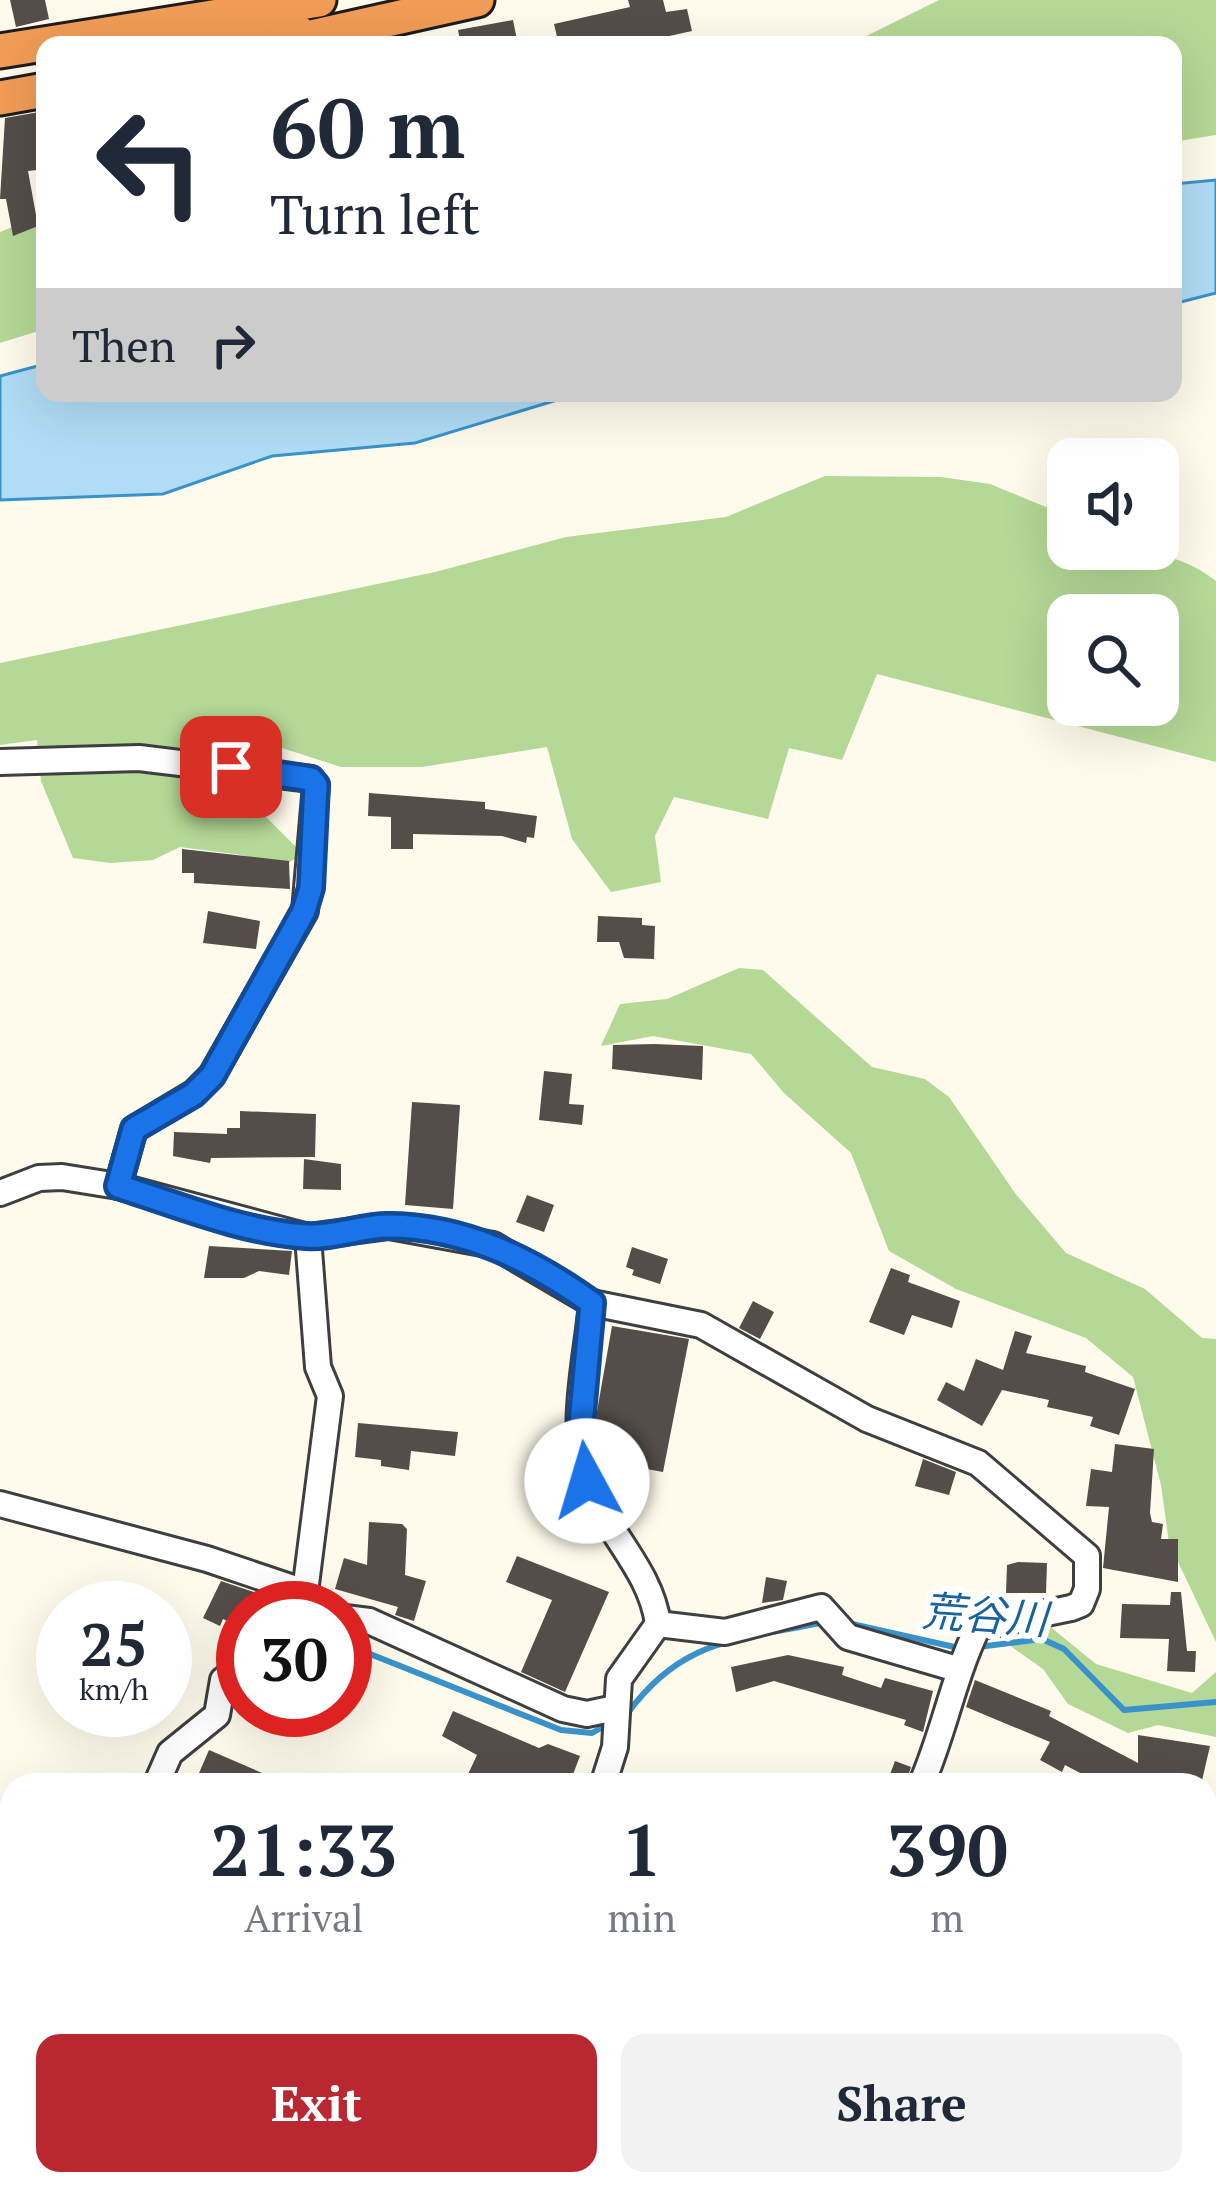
<!DOCTYPE html>
<html lang="en">
<head>
<meta charset="utf-8">
<style>
  :root { --surface:#fff; --page:#f2f2f3; --text:#1f2937; --muted:#747a83; --accent:#b92730 }
  body { margin:0; font-family:"PT Serif","Noto Sans JP",serif; background:var(--page); color:var(--text); height:100vh; display:flex; flex-direction:column; font-size:45px; white-space:nowrap }
  * { box-sizing:border-box; margin:0 }
  p { font-size:39px; color:var(--muted) }
  .icon { flex:none; width:66px; height:66px; fill:none; stroke:currentColor; stroke-width:2; stroke-linecap:round; stroke-linejoin:round }
  .map { position:relative; flex:1; overflow:hidden }
  .panel { position:absolute; left:0px; top:1773px; width:1218px; height:423px; display:flex; flex-direction:column; background:var(--surface); border-radius:36px 36px 0 0; box-shadow:0 12px 48px #0002 }
  .panel>* { flex:none }
  .top-card { position:absolute; left:36px; top:36px; width:1146px; height:366px; border-radius:24px; box-shadow:0 12px 48px #0002; background:#fff; color:var(--text); overflow:hidden }
  .buttons { position:absolute; left:1047px; top:438px; display:grid; gap:24px }
  .buttons a { display:grid; place-items:center; width:132px; height:132px; border-radius:24px; background:var(--surface); box-shadow:0 12px 48px #0002; font-size:60px }
  .speed { position:absolute; left:36px; top:1581px; display:flex; gap:24px; font-size:60px; font-weight:700; text-align:center }
  .speed>* { display:grid; place-content:center; width:156px; height:156px; border-radius:50%; background:var(--surface); box-shadow:0 12px 48px #0002; line-height:1 }
  .speed small { font-size:30px; font-weight:400 }
  .speed .limit { border:18px solid #d22; background:#fff; color:#111 }
  .pin { position:absolute; display:grid; place-items:center; width:102px; height:102px; color:#fff; margin:-51px; border-radius:24px; box-shadow:0 6px 18px #0006 }
  .me { position:absolute; width:132px; margin:-66px; rotate:354deg; stroke-linejoin:round; filter:drop-shadow(0 0 9px #0008) }
  .turn { display:flex; align-items:center; gap:42px; height:252px; padding:0 36px; font-size:54px }
  .turn .icon { width:156px; height:156px; stroke-width:2.5 }
  .turn b { display:block; font-size:84px; line-height:102px }
  .then { display:flex; align-items:center; height:114px; padding:0 36px; background:#0003; gap:24px; font-size:45px }
  .eta { display:flex; justify-content:space-evenly; align-items:center; height:204px; text-align:center }
  .eta b { font-size:72px; font-weight:800; line-height:84px }
  .cta { display:flex; gap:24px; margin-top:auto; padding:24px 36px }
  .cta a { flex:1; height:138px; border-radius:24px; background:var(--accent); color:#fff; font-size:48px; font-weight:800; line-height:138px; text-align:center }
  .cta a+a { background:var(--page); color:var(--text) }
  .map>svg:first-child { display:block }
  .forest { fill:#b4d896; fill-rule:evenodd }
  .water { fill:#b1dcf5; stroke:#3a92ca; stroke-width:3 }
  .lines { fill:none; stroke-linecap:round; stroke-linejoin:round }
  .stream { stroke:#3a92ca; stroke-width:6 }
  .building { fill:#544d49 }
  .minor-casing { stroke:#3f3f3f; stroke-width:30 }
  .highway-casing { stroke:#1d1d1d; stroke-width:39 }
  .minor { stroke:#fff; stroke-width:24 }
  .highway { stroke:#f19c57; stroke-width:33 }
  .route-casing { stroke:#114b97; stroke-width:30 }
  .route { stroke:#1a73e8; stroke-width:21 }
  .labels { text-anchor:middle; dominant-baseline:central; stroke-width:12; stroke-linejoin:round; paint-order:stroke }
  .water-label { font-size:42px; font-style:italic; fill:#18639b; stroke:#fff }
</style>
</head>
<body>
<div class="map">
<svg width="1216" height="2195" viewBox="0 0 1216 2195">
  <rect width="100%" height="100%" fill="#fffbec"/>
  <g class="forest">
    <polygon points="939,0 1216,0 1216,135 1173,142 1173,45 848,45"/>
    <polygon points="45,214 45,329 0,343 0,232"/>
    <path d="M825,476L941,477L990,484L1068,516V549C1121,549 1172,546 1216,581V762L877,674L842,760L789,748L768,819L674,797L655,836L661,882L611,892L572,839L547,747L422,767H341L248,737V760L282,796L260,811L303,854L278,869L242,855L180,847L153,860L110,863L73,858L41,781L37,740L0,745V663L435,572L566,537L726,517ZM1068,615H1158V705H1068Z"/>
    <polygon points="739,968 763,970 872,1067 925,1079 949,1097 1015,1193 1066,1253 1145,1289 1202,1338 1216,1339 1216,1642 1169,1543 1161,1485 1133,1377 1086,1338 956,1289 889,1251 851,1153 784,1093 751,1054 653,1036 601,1046 620,1004 667,999"/>
    <polygon points="1048,1625 1096,1664 1192,1693 1216,1672 1216,1737 1158,1725 1128,1733 1068,1704 1043,1669 1009,1645"/>
    <polygon points="1206,2175 1216,2176 1216,2195 1118,2195 1122,2184 1206,2184"/>
  </g>
  <g class="water">
    <polygon points="1216,180 1216,293 1173,304 1173,184"/>
    <polygon points="45,364 45,393 580,393 415,443 272,456 163,494 0,500 0,376"/>
  </g>
  <g class="lines">
    <g class="stream">
      <polyline points="843,1622 959,1648"/>
      <polyline points="345,1644 561,1730 592,1733 610,1723"/>
      <polyline points="978,1647 1042,1639 1064,1649 1124,1710 1216,1702"/>
      <polyline points="229,1697 243,1688"/>
      <path d="M627,1714C683,1637 737,1641 824,1622"/>
      <polyline points="0,2008 12,1997"/>
      <polyline points="1046,2184 1090,2185"/>
      <polyline points="1206,2184 1216,2187"/>
      <polyline points="944,2195 960,2184"/>
    </g>
  </g>
  <g class="building">
    <polygon points="10,0 45,0 49,19 16,27"/>
    <polygon points="628,0 663,0 666,12 687,9 692,31 628,45 559,45 554,24 630,7"/>
    <polygon points="513,20 517,40 461,45 458,30"/>
    <polygon points="45,111 45,169 28,171 38,226 13,236 6,199 0,199 5,118"/>
    <polygon points="369,793 485,802 485,809 537,816 534,838 527,837 526,843 502,836 413,834 413,849 391,849 391,817 368,816"/>
    <polygon points="182,849 289,861 290,889 194,883 194,873 182,873"/>
    <polygon points="208,911 260,921 256,949 203,943"/>
    <polygon points="598,916 642,918 642,925 655,926 654,959 624,958 619,942 597,942"/>
    <polygon points="654,1044 703,1046 702,1080 612,1069 613,1045"/>
    <polygon points="544,1071 572,1074 569,1104 584,1105 582,1125 539,1120"/>
    <polygon points="412,1102 460,1105 453,1209 405,1205"/>
    <polygon points="240,1111 316,1114 315,1157 211,1158 210,1163 173,1156 174,1132 227,1134 227,1128 240,1128"/>
    <polygon points="304,1159 341,1164 341,1190 303,1189"/>
    <polygon points="527,1195 554,1205 544,1232 516,1222"/>
    <polygon points="209,1246 292,1251 289,1275 259,1271 244,1278 204,1278"/>
    <polygon points="632,1247 668,1259 660,1284 632,1275 634,1270 626,1267"/>
    <polygon points="891,1268 910,1275 908,1282 960,1301 952,1328 912,1315 904,1335 869,1322"/>
    <polygon points="753,1301 774,1312 760,1339 739,1328"/>
    <polygon points="612,1326 689,1339 663,1472 603,1461 609,1431 596,1429 596,1417"/>
    <polygon points="1015,1331 1032,1336 1026,1353 1086,1366 1085,1372 1135,1389 1119,1435 1090,1426 1093,1417 1047,1407 1049,1400 1002,1390 982,1426 937,1400 946,1382 964,1391 976,1359 1003,1370"/>
    <polygon points="358,1423 458,1432 455,1456 411,1451 409,1470 381,1466 381,1460 355,1457"/>
    <polygon points="1115,1444 1154,1449 1150,1513 1152,1522 1163,1524 1161,1539 1178,1539 1178,1582 1103,1568 1109,1507 1086,1506 1091,1469 1112,1472"/>
    <polygon points="923,1459 956,1472 949,1495 915,1486"/>
    <polygon points="369,1522 402,1524 407,1529 405,1575 426,1581 414,1621 395,1615 398,1607 335,1589 344,1558 367,1565"/>
    <polygon points="517,1556 609,1592 565,1692 521,1672 552,1600 506,1582"/>
    <polygon points="1018,1562 1047,1563 1046,1593 1006,1593 1007,1565"/>
    <polygon points="766,1577 787,1581 783,1600 762,1603"/>
    <polygon points="221,1581 295,1606 296,1608 243,1608 243,1628 223,1619 220,1626 203,1618"/>
    <polygon points="1171,1592 1181,1592 1187,1651 1196,1651 1195,1672 1167,1671 1169,1639 1120,1638 1122,1604 1170,1605"/>
    <polygon points="788,1655 844,1667 842,1675 881,1688 885,1678 933,1691 923,1732 904,1725 906,1720 774,1681 736,1692 731,1667"/>
    <polygon points="975,1680 1051,1711 1049,1716 1138,1763 1138,1735 1210,1746 1201,1785 1103,1785 1065,1765 1062,1772 1040,1760 1050,1742 966,1707"/>
    <polygon points="453,1711 539,1748 548,1744 580,1756 569,1785 463,1785 477,1755 442,1736"/>
    <polygon points="209,1750 290,1785 209,1785 196,1780"/>
    <polygon points="895,1761 911,1767 905,1785 886,1785"/>
  </g>
  <g class="lines">
    <defs>
      <g id="minor">
        <polyline points="0,762 139,758 311,779 316,785 305,911 212,1075 194,1093 134,1129 118,1186"/>
        <path d="M0,1193L39,1178L62,1177L118,1186L308,1237L389,1226L493,1245L592,1303L701,1325L867,1419L978,1463L1087,1556V1589L1081,1604L1071,1608L978,1627C953,1678 944,1733 921,1785"/>
        <path d="M592,1303C587,1359 569,1428 588,1482C606,1533 651,1570 658,1624L619,1679L615,1747L603,1785"/>
        <polyline points="0,1504 207,1559 305,1592 317,1608"/>
        <polyline points="305,1592 330,1396 318,1367 308,1237"/>
        <polyline points="345,1618 369,1621 563,1709 587,1714 615,1708"/>
        <polyline points="658,1624 725,1632 821,1607 848,1637 957,1669"/>
        <polyline points="156,1785 170,1753 217,1715 223,1680 243,1665"/>
        <polyline points="1206,1834 1216,1840"/>
        <polyline points="0,1979 12,1986"/>
        <polyline points="1206,2161 1216,2162"/>
        <polyline points="438,2184 460,2195"/>
        <polyline points="779,2195 782,2184"/>
        <polyline points="1092,2195 1098,2184"/>
      </g>
      <g id="highway">
        <polyline points="201,45 298,32"/>
        <polyline points="275,45 477,0"/>
        <polyline points="0,51 319,0"/>
        <polyline points="0,98 45,90"/>
      </g>
    </defs>
    <use href="#minor" class="minor-casing"/>
    <use href="#highway" class="highway-casing"/>
    <use href="#minor" class="minor"/>
    <use href="#highway" class="highway"/>
  </g>
  <g class="lines">
    <defs>
      <path id="route" d="M231,767L311,779L316,785L311,888L304,911L212,1076L194,1094L134,1129L118,1186C178,1205 243,1232 306,1236C333,1238 361,1226 388,1226C464,1226 532,1260 592,1303L580,1435L587,1481"/>
    </defs>
    <use href="#route" class="route-casing"/>
    <use href="#route" class="route"/>
  </g>
  <g class="labels">
    <g class="water-label">
      <text transform="translate(985 1614) rotate(4)">荒谷川</text>
    </g>
  </g>
</svg>
<div class="buttons">
<a><svg class="icon" aria-label="sound" viewBox="0 0 24 24"><path d="M4 9h4l5-4v14l-5-4H4zM17 9q2 3 0 6"/></svg></a>
<a><svg class="icon" aria-label="search" viewBox="0 0 24 24"><circle cx="10" cy="10" r="6"/><path d="M15 15l6 6"/></svg></a>
</div>
<div class="speed"><div>25<small>km/h</small></div><div class="limit">30</div></div>
<div class="pin" style="left:231px;top:767px;background:#d93025"><svg class="icon" aria-label="arrive" viewBox="0 0 24 24"><path d="M6 21V4h12l-3 4 3 4H6"/></svg></div>
<svg class="me" style="left:587px;top:1481px" viewBox="-20 -20 40 40"><circle r="19" fill="#fff"/><path d="M0-13L10 11 0 6-10 11z" fill="#1a73e8"/></svg>
<div class="top-card">
<div class="turn"><svg class="icon" aria-label="left" viewBox="0 0 24 24"><path d="M17 20v-9H6M10 6l-5 5 5 5"/></svg><div><b>60 m</b>Turn left</div></div>
<div class="then">Then<svg class="icon" aria-label="right" viewBox="0 0 24 24"><path d="M7 20v-9h11M14 6l5 5-5 5"/></svg></div>
</div>
<section class="panel">
<div class="eta">
<div><b>21:33</b><p>Arrival</p></div>
<div><b>1</b><p>min</p></div>
<div><b>390</b><p>m</p></div>
</div>
<div class="cta"><a>Exit</a><a>Share</a></div>
</section>
</div>
</body>
</html>
